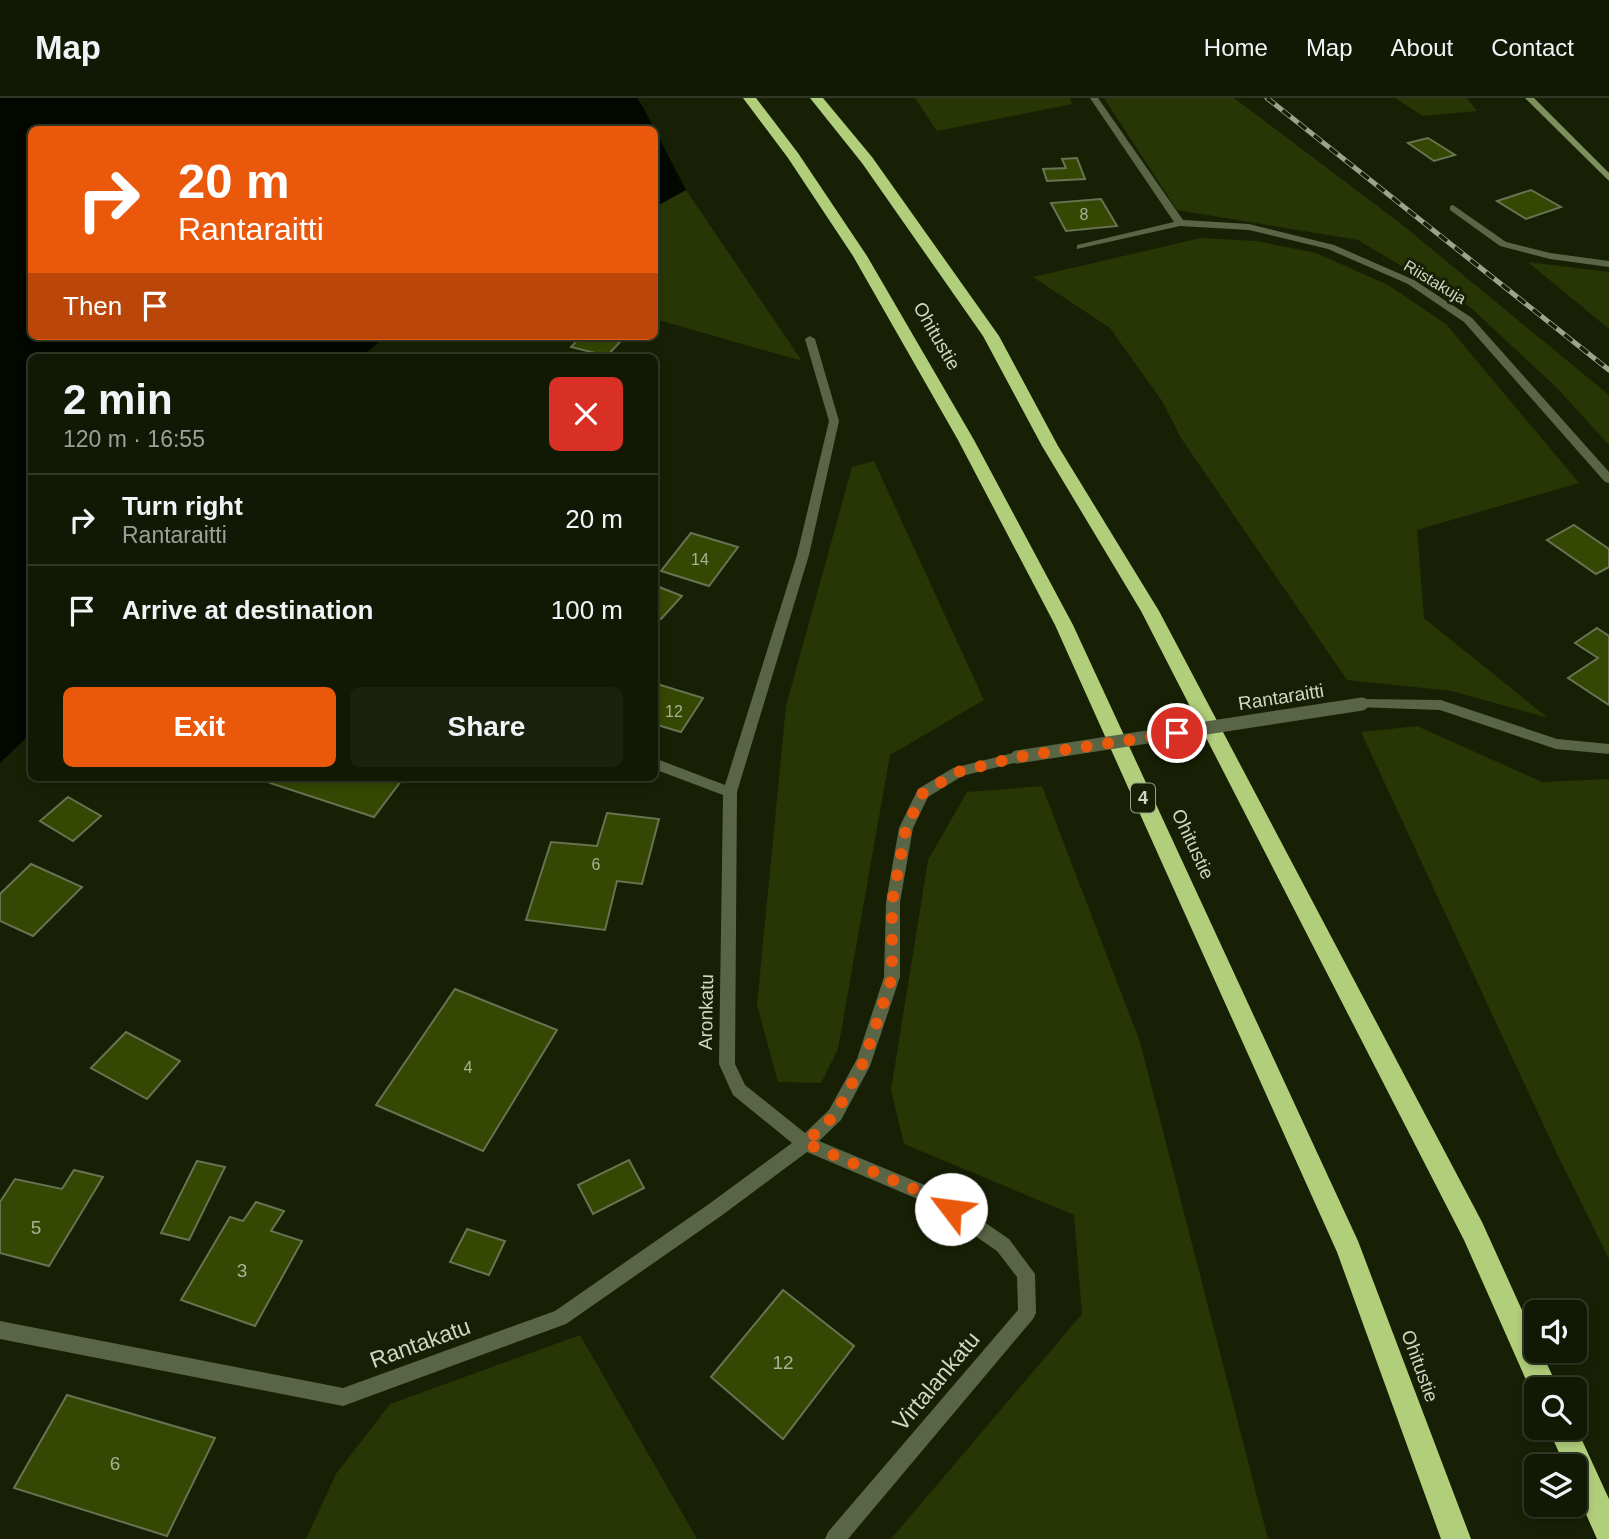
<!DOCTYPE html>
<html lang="en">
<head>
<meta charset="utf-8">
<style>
  :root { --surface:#111803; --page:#1a210d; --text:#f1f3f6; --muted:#9ca09a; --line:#303725; --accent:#ea580c }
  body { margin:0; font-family:Arial,sans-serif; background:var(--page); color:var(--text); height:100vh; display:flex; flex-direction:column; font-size:26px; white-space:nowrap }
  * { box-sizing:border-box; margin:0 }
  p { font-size:23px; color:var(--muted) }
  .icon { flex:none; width:38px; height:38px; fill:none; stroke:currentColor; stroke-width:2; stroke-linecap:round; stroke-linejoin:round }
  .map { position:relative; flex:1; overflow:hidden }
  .drawer { position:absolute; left:28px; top:256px; width:630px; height:427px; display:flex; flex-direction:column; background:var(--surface); border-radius:10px; box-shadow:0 4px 10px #0003,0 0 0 2px var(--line) }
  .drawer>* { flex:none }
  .banner { position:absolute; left:28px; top:28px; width:630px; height:214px; border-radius:10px; box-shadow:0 4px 10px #0003,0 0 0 2px var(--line); background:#ea580c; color:#fff; overflow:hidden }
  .controls { position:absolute; left:1524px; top:1202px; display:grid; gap:14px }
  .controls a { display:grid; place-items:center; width:63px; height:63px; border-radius:10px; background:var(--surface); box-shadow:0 4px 10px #0003,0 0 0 2px var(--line); font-size:35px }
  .pin { position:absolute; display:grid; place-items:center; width:60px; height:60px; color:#fff; margin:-30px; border:4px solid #fff; border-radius:50%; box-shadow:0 2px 7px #0007 }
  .me { position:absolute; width:77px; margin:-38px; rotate:300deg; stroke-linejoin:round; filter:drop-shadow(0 0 5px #0008) }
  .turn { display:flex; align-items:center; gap:24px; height:147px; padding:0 35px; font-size:32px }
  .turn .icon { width:91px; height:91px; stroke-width:2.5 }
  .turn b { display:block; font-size:49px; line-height:60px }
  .then { display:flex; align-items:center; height:66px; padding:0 35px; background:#0003; gap:14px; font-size:26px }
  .round { display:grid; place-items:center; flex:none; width:74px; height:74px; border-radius:10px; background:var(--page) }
  .summary { display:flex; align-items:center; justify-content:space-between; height:119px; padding:0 35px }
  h1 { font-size:42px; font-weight:600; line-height:52px }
  .button { display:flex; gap:14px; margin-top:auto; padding:14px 35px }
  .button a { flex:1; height:80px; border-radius:10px; background:var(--accent); color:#fff; font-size:28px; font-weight:600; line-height:80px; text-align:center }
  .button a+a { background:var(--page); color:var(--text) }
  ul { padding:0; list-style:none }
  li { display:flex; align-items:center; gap:21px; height:91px; padding:0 35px; border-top:2px solid var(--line) }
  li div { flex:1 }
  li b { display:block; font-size:26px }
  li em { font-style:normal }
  header { display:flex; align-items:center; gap:42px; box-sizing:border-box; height:98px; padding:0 35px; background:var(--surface); border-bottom:2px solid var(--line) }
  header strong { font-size:33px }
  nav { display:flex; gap:38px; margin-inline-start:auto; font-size:24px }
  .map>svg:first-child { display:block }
  .green { fill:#283504 }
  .water { fill:#020800 }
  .building { fill:#354702; stroke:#677353; stroke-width:2 }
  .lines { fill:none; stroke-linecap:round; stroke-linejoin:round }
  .lane { fill:#5a6546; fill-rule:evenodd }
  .street { fill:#5a6546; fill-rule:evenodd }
  .secondary { fill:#7d8f5c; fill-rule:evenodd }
  .highway { fill:#b1ce7b; fill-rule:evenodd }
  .rail-casing { stroke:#9ca38f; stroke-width:5 }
  .rail { stroke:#172004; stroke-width:3.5; stroke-dasharray:10; stroke-linecap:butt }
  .street-bridge { stroke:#5a6546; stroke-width:13 }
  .route { stroke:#ea580c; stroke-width:12; stroke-dasharray:0 21.6 }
  .labels { text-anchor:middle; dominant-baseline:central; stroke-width:6; stroke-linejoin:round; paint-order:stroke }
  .number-label { font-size:16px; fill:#a9b294 }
  .far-street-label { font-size:16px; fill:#d0d6c5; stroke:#172004 }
  .shield { fill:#172004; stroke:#989f8b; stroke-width:2 }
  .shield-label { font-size:18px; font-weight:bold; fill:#d0d6c5 }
  .street-label { font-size:19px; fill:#d0d6c5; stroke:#172004 }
  .near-number-label { font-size:19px; fill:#a9b294 }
  .near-street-label { font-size:23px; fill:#d0d6c5; stroke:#172004 }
</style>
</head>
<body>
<header>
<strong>Map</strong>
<nav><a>Home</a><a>Map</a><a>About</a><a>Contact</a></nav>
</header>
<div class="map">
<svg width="1609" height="1441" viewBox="0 0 1609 1441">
  <rect width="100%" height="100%" fill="#172004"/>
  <g class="green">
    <polygon points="915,0 1070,0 1072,6 937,33"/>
    <polygon points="1104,0 1234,0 1400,125 1609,297 1609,347 1556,289 1470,209 1358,142 1177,112"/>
    <polygon points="1395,0 1467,0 1477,13 1423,18"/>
    <polygon points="686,92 802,263 655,221 654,109"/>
    <polygon points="1201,140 1257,143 1316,155 1388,187 1446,226 1579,385 1417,432 1424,520 1548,620 1452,593 1347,582 1181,340 1162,303 1110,230 1033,179"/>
    <polygon points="1528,164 1609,174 1609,231"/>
    <polygon points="874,363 984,602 890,657 838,951 821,985 778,984 757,907 786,608 852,369"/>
    <polygon points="1417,628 1542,684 1609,681 1609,1161 1558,1058 1361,634"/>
    <polygon points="1042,688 1140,944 1268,1441 891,1441 1082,1216 1074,1117 904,1046 891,992 928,762 967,694"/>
    <polygon points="580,1237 697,1441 306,1441 336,1376 390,1306"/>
  </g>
  <polygon class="water" points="0,0 637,0 643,9 686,92 655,109 654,32 32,32 32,238 385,238 362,259 32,259 31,635 0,665"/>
  <g class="building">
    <polygon points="1428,40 1455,57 1434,63 1408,45"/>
    <polygon points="1077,60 1085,81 1047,83 1043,71 1066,70 1062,61"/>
    <polygon points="1531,92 1561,109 1526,121 1497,103"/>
    <polygon points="1101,101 1117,128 1066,133 1051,105"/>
    <polygon points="581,238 598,238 620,244 607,258 571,249"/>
    <polygon points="1574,427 1609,451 1609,469 1596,476 1547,442"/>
    <polygon points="691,435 738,449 709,488 661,473"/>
    <polygon points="654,487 682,498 661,521 654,518"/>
    <polygon points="1597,530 1609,538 1609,607 1568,580 1598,560 1575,545"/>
    <polygon points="654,585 703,600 681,634 654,626"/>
    <polygon points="274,679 404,679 374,719 270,685"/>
    <polygon points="68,699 101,718 73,743 40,723"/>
    <polygon points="607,715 659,721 642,786 617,783 605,832 526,822 551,744 597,748"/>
    <polygon points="31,766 82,789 33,838 0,823 0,796"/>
    <polygon points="455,891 557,932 483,1053 376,1007"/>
    <polygon points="126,934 180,963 147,1001 91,970"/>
    <polygon points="629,1062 644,1090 593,1116 578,1087"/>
    <polygon points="197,1063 225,1069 189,1142 161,1135"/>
    <polygon points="74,1072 103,1079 49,1168 0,1155 0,1104 15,1081 62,1091"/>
    <polygon points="256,1104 284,1113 271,1133 302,1143 255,1228 181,1202 230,1119 243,1123"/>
    <polygon points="467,1131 505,1143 489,1177 450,1164"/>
    <polygon points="783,1192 854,1248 783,1341 711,1279"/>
    <polygon points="67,1297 215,1340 167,1438 14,1390"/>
  </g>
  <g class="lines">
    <polygon class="lane" points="1453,107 1506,144 1550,155 1609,163 1609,169 1550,161 1500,148 1450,112 1450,108"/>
    <g class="street">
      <polygon points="1090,0 1098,0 1183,122 1249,126 1334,147 1414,182 1472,220 1609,374 1609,385 1605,384 1464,224 1408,186 1328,151 1249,132 1180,128 1077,151 1077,147 1174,124"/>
      <polygon points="810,238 815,241 839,323 809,457 737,694 735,966 745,987 805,1035 829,1012 857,961 884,879 886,804 899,730 916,695 918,691 953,670 1017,654 1022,655 1024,659 1022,663 962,678 928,699 913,730 900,804 900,879 870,968 841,1022 819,1043 939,1093 1009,1141 1035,1176 1036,1215 1033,1221 848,1441 825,1441 828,1434 1018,1212 1017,1179 997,1153 927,1105 807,1054 721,1118 566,1226 343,1308 0,1241 0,1223 343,1290 555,1213 709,1106 792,1045 733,997 719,966 723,697 654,671 654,660 725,687 797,457 829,323 805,241"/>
      <polygon points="1362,601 1441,602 1557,641 1609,646 1609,656 1556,651 1440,612 1357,609 1355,606 1357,603"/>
    </g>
    <polygon class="secondary" points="1525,0 1534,0 1609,75 1609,83"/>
    <g class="highway">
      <polygon points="743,0 756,0 798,55 867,158 974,342 1073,527 1358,1143 1471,1441 1441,1441 1337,1154 1055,527 958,342 853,158 788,60"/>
      <polygon points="810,0 823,0 872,59 999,238 1058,348 1159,513 1482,1124 1536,1243 1536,1253 1541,1253 1559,1292 1536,1292 1535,1302 1464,1142 1141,513 1042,348 983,238 862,65"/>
      <polygon points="1575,1327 1609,1401 1609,1441 1597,1441 1575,1391 1575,1368 1565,1368 1548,1330 1575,1330"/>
    </g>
    <defs>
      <polyline id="rail" points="1267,0 1609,272"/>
    </defs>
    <use href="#rail" class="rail-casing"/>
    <use href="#rail" class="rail"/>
    <polyline class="street-bridge" points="1017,659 1362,606"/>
  </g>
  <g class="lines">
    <polyline class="route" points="951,1111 933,1099 805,1045 835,1017 864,963 892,879 892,804 906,730 923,695 958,674 1017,659 1177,635"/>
  </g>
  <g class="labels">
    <g class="number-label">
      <text x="1084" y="116">8</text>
      <text x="700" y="461">14</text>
      <text x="674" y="613">12</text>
      <text x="596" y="766">6</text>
      <text x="468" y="969">4</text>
    </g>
    <g class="far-street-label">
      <text transform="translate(1435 184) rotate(31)">Riistakuja</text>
    </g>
    <rect class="shield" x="1131" y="685.5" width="24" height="29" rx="5"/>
    <g class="shield-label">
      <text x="1143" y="700">4</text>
    </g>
    <g class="street-label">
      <text transform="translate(937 238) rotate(60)">Ohitustie</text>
      <text transform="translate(1281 599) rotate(-9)">Rantaraitti</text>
      <text transform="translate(1193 746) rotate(65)">Ohitustie</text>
      <text transform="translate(706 914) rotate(-89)">Aronkatu</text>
      <text transform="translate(1420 1268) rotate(70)">Ohitustie</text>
    </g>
    <g class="near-number-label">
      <text x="36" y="1129">5</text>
      <text x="242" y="1172">3</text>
      <text x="783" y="1264">12</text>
      <text x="115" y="1365">6</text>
    </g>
    <g class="near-street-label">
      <text transform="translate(420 1245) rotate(-20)">Rantakatu</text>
      <text transform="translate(936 1283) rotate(-50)">Virtalankatu</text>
    </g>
  </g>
</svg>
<div class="controls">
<a><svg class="icon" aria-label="sound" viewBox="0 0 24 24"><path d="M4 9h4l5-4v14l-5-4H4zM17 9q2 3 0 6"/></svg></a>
<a><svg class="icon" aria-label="search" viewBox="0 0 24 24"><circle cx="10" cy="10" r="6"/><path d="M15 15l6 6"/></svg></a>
<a><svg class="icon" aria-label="layers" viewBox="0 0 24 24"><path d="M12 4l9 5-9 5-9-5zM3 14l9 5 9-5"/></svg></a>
</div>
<div class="pin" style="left:1177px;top:635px;background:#d93025"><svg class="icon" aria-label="arrive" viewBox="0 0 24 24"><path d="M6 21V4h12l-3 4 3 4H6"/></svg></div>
<svg class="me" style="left:951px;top:1111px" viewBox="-20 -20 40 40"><circle r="19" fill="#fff"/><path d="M0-13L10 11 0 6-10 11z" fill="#ea580c"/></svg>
<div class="banner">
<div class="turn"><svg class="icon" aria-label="right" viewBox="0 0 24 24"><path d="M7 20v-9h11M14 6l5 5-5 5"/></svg><div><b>20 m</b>Rantaraitti</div></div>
<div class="then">Then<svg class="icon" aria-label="arrive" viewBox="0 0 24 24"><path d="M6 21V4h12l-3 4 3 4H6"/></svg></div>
</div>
<section class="drawer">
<div class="summary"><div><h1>2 min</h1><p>120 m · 16:55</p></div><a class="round" style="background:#d93025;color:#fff"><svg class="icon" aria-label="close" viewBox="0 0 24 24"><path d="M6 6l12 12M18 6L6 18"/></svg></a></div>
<ul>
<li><svg class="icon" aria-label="right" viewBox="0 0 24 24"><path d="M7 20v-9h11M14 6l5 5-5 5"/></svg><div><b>Turn right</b><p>Rantaraitti</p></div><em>20 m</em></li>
<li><svg class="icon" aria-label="arrive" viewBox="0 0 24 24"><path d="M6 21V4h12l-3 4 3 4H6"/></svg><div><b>Arrive at destination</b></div><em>100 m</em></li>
</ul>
<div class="button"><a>Exit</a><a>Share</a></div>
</section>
</div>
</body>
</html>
